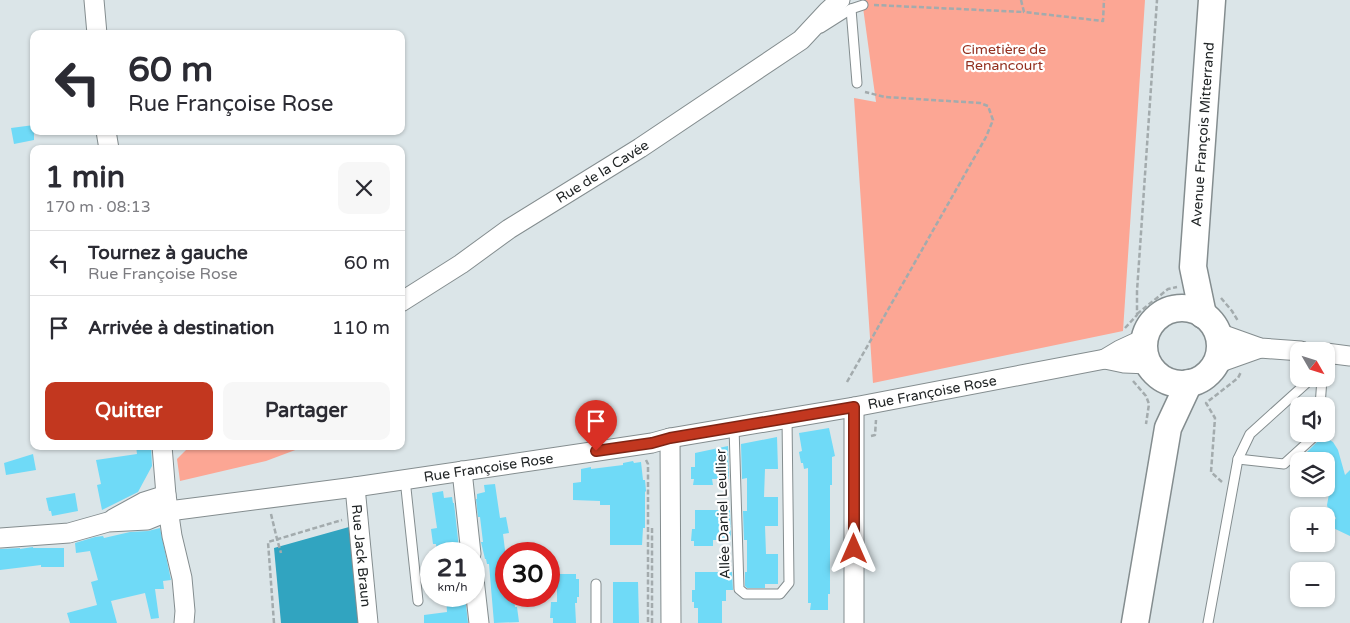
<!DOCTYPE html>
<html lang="fr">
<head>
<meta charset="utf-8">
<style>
  :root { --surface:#fff; --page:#f7f7f7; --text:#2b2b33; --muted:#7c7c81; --line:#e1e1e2; --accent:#c2371f }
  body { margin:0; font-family:"Varela Round",sans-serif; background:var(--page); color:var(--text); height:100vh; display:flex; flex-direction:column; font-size:19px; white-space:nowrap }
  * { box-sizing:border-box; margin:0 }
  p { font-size:16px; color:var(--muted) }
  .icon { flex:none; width:28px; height:28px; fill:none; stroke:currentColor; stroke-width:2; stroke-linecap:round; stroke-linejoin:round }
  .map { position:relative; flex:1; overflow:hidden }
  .drawer { position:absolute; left:30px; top:145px; width:375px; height:305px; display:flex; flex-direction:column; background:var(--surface); border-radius:10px; box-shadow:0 1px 4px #0004 }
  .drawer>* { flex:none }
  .hud { position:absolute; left:30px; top:30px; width:375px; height:105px; border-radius:10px; box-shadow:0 1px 4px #0004; background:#fff; color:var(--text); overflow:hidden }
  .needle { width:32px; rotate:129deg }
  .controls { position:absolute; left:1290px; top:342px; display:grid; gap:10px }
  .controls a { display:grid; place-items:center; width:45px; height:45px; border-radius:10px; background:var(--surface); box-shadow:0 1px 4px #0004; font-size:25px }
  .speed { position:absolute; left:420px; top:542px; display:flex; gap:10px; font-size:25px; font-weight:700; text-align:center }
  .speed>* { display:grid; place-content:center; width:65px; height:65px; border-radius:50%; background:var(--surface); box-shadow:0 1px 4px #0004; line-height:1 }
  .speed small { font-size:12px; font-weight:400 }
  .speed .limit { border:8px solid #d22; background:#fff; color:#111 }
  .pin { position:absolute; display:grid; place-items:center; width:42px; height:42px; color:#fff; margin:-51px -21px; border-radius:50% 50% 50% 0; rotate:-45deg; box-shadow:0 0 5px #0007 }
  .pin .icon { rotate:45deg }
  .me { position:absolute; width:55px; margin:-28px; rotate:0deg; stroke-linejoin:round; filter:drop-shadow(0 0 4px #0008) }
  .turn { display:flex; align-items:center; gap:18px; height:105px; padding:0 15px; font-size:22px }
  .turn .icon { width:65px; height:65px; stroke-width:2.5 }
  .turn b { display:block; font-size:35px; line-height:42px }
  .round { display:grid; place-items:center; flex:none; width:52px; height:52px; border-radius:10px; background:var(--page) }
  .head { display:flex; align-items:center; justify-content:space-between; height:85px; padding:0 15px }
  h1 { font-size:30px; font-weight:700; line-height:38px }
  .button { display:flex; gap:10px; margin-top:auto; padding:10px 15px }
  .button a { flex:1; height:58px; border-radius:10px; background:var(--accent); color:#fff; font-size:20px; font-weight:700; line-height:58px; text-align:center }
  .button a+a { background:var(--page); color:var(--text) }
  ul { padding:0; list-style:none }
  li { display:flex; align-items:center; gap:15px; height:65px; padding:0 15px; border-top:1px solid var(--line) }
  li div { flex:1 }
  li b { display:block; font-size:19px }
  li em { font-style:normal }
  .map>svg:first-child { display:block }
  .green { fill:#fca694 }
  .water { fill:#31a4c0 }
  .building { fill:#6fdaf7 }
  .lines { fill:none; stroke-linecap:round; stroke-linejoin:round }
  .lane-casing { stroke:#848d8f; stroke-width:11 }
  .street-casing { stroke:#848d8f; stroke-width:21 }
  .secondary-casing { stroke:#848d8f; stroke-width:29 }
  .path { stroke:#a3abad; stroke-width:2.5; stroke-dasharray:5 2.5; stroke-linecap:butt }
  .lane { stroke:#fff; stroke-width:9 }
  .street { stroke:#fff; stroke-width:19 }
  .secondary { stroke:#fff; stroke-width:26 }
  .route-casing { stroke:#7e2414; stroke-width:12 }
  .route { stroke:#c2371f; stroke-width:9 }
  .labels { text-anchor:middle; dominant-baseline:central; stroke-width:4.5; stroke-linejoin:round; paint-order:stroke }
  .park-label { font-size:14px; fill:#93301f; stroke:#fff }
  .street-label { font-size:14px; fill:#212526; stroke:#fff }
</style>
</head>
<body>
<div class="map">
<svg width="1350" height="623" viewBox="0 0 1350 623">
  <rect width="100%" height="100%" fill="#dbe5e8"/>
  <g class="green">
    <polygon points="862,0 1145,0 1123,331 873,383 854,98 876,102"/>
    <polygon points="190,446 306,446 266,461 180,481 177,459"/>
  </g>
  <polygon class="water" points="349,527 358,623 281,623 274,548"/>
  <g class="building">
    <polygon points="34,125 34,140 14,144 11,128"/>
    <polygon points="829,428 835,456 832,457 832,485 830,485 830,594 828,594 828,610 810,610 811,603 808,603 808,468 804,469 803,463 801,463 799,452 802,451 799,433"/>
    <polygon points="777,437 778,469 765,469 764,497 778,497 778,526 765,526 766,554 778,554 778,584 765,584 765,588 747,588 745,586 745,572 747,572 747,540 744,540 743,511 747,511 747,478 742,479 741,444"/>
    <polygon points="1322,437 1326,438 1333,442 1338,450 1345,475 1350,470 1350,536 1331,527 1336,518 1328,509 1327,505 1329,494 1326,491 1326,461 1306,461 1303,456"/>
    <polygon points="136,446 151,446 152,466 138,492 102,510 97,485 101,484 96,460 137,454"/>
    <polygon points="728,446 729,479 712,479 713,485 693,485 694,479 691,479 691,467 695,467 695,453"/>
    <polygon points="33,454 36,470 6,475 4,463"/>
    <polygon points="633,461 634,463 641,462 643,480 645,480 646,491 645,492 645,528 643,528 642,545 610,545 610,505 600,505 600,501 573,500 573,483 581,482 581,469 591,467 591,469 623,465 623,463"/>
    <polygon points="495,484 500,518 506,517 509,533 503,534 506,558 506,596 514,596 515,607 517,607 519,622 494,623 489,564 487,564 486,559 485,559 481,542 483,542 480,517 478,517 476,499 477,499 477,494 485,492 484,485"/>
    <polygon points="443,491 444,498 452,497 453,503 454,503 459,548 456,549 457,554 437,554 436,544 433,544 431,529 437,528 432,493"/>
    <polygon points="75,493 78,511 52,516 51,511 49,511 46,498"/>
    <polygon points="695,510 730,510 731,540 713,540 713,546 694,546 694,541 691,541 692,529 695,529"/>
    <polygon points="160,528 171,580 163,581 164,589 155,589 159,618 151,619 145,593 111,601 117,623 70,623 67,613 97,605 91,582 98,580 90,551 76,553 75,543 95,537 103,536 104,538 130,532 148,531"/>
    <polygon points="33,547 33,548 64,548 64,567 41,567 41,565 0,570 0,549 20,548 20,549"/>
    <polygon points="695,572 732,572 733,590 726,590 726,601 722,601 722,623 698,623 698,608 694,608 694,602 692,602 692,590 695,590"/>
    <polygon points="557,574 576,574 576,579 579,579 579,597 577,597 577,603 575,603 576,623 553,623 553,618 550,618 551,602 557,602"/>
    <polygon points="613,582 638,582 639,623 613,623"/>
    <polygon points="446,596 465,596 468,623 424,623 424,615 447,612"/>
  </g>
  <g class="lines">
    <defs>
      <g id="lane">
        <polyline points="851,9 857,83"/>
        <polyline points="821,28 851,9 863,5"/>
        <polyline points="1320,406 1322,379"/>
        <polyline points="734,427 739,589 745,594 780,594 789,583 787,418"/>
        <polyline points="1238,459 1284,464 1317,434"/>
        <polyline points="405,479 418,601"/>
        <polyline points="596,623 596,584"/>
        <polyline points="1208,623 1238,459 1250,434 1311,379"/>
      </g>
      <g id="street">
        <polyline points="94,0 97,34"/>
        <polyline points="106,131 109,149"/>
        <path id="s1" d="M401,302L461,264L509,229L640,148L801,40L828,11L840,0"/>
        <polyline points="1218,333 1260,348 1301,351"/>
        <polyline points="1326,353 1350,356"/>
        <polyline points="1105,359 1120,350 1146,338"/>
        <polyline points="1215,364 1260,348"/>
        <polyline points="854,407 854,623"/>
        <polyline points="670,438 671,623"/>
        <polyline points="162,446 166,495 172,536 182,578 185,611 184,623"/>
        <polyline points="462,471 471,554"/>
        <path id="s2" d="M355,487L368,623"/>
        <polyline points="113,519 144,502 166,495"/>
        <path id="s3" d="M0,538L69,533L108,522L147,520L169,511L355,487L652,443L670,438L854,407L1105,359L1124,363L1149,364"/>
        <polyline points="474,579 479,623"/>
      </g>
      <g id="secondary">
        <circle cx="1182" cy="346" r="38"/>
        <path id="s4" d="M1203,315L1193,267L1212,0"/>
        <polyline points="1135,623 1168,428 1189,383"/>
      </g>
    </defs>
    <use href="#lane" class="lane-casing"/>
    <use href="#street" class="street-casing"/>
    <use href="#secondary" class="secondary-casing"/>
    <g class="path">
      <polyline points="1021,0 1024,12 1103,21 1104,0"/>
      <polyline points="874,5 1024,12"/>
      <polyline points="1221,298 1232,311 1238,321"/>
      <polyline points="1137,314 1168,289 1177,287"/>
      <polyline points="1125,328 1137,315 1137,291 1157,0"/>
      <polyline points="1133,381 1146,396 1149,404 1146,424"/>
      <polyline points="847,382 986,137 993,120 988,106 980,103 885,97 865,92"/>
      <polyline points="871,436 875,435 876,420"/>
      <polyline points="646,460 648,464 648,623"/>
      <polyline points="1222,482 1211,472 1215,418 1206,403 1238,378 1241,372"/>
      <polyline points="271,514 277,539 281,553"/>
      <polyline points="274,623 268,542 342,520"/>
      <polyline points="652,623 652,527"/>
    </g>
    <use href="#lane" class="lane"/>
    <use href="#street" class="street"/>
    <use href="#secondary" class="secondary"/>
  </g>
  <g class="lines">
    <defs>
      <polyline id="route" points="596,451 652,443 670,438 854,407 854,549"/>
    </defs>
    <use href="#route" class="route-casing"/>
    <use href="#route" class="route"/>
  </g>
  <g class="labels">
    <g class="park-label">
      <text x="1004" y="49">Cimetière de<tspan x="1004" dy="16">Renancourt</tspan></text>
    </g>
    <g class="street-label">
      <text stroke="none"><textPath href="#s4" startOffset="182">Avenue François Mitterrand</textPath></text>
      <text stroke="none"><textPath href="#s1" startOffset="240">Rue de la Cavée</textPath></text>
      <text stroke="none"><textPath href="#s3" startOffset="945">Rue Françoise Rose</textPath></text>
      <text stroke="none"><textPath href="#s3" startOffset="495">Rue Françoise Rose</textPath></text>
      <text transform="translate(723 514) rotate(-92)">Allée Daniel Leullier</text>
      <text stroke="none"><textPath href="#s2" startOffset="69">Rue Jack Braun</textPath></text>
    </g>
  </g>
</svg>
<div class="controls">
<a><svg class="needle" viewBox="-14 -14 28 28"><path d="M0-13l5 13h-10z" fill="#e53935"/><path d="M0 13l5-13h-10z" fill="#7c7c81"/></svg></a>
<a><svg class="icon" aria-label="sound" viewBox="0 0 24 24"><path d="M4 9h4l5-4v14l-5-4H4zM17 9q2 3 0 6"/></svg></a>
<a><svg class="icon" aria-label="layers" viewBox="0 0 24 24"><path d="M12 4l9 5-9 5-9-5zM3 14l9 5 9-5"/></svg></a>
<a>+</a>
<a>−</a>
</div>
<div class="speed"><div>21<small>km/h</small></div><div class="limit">30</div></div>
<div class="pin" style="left:596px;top:451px;background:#d93025"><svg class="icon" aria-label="arrive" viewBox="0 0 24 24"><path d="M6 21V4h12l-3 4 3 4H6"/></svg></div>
<svg class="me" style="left:854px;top:549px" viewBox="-20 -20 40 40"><path d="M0-17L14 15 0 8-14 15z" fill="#c2371f" stroke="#fff" stroke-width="4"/></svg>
<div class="hud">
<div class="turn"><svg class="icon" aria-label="left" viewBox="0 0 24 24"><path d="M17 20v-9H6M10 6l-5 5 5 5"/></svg><div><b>60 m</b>Rue Françoise Rose</div></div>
</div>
<section class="drawer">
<div class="head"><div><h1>1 min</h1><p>170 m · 08:13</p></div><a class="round"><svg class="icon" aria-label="close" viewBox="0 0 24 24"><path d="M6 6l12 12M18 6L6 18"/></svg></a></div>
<ul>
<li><svg class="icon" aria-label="left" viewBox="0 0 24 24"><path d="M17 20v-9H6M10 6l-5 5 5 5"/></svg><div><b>Tournez à gauche</b><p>Rue Françoise Rose</p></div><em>60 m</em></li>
<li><svg class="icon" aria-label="arrive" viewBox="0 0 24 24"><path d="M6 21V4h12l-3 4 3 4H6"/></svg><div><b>Arrivée à destination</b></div><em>110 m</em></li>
</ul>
<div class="button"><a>Quitter</a><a>Partager</a></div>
</section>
</div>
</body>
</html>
